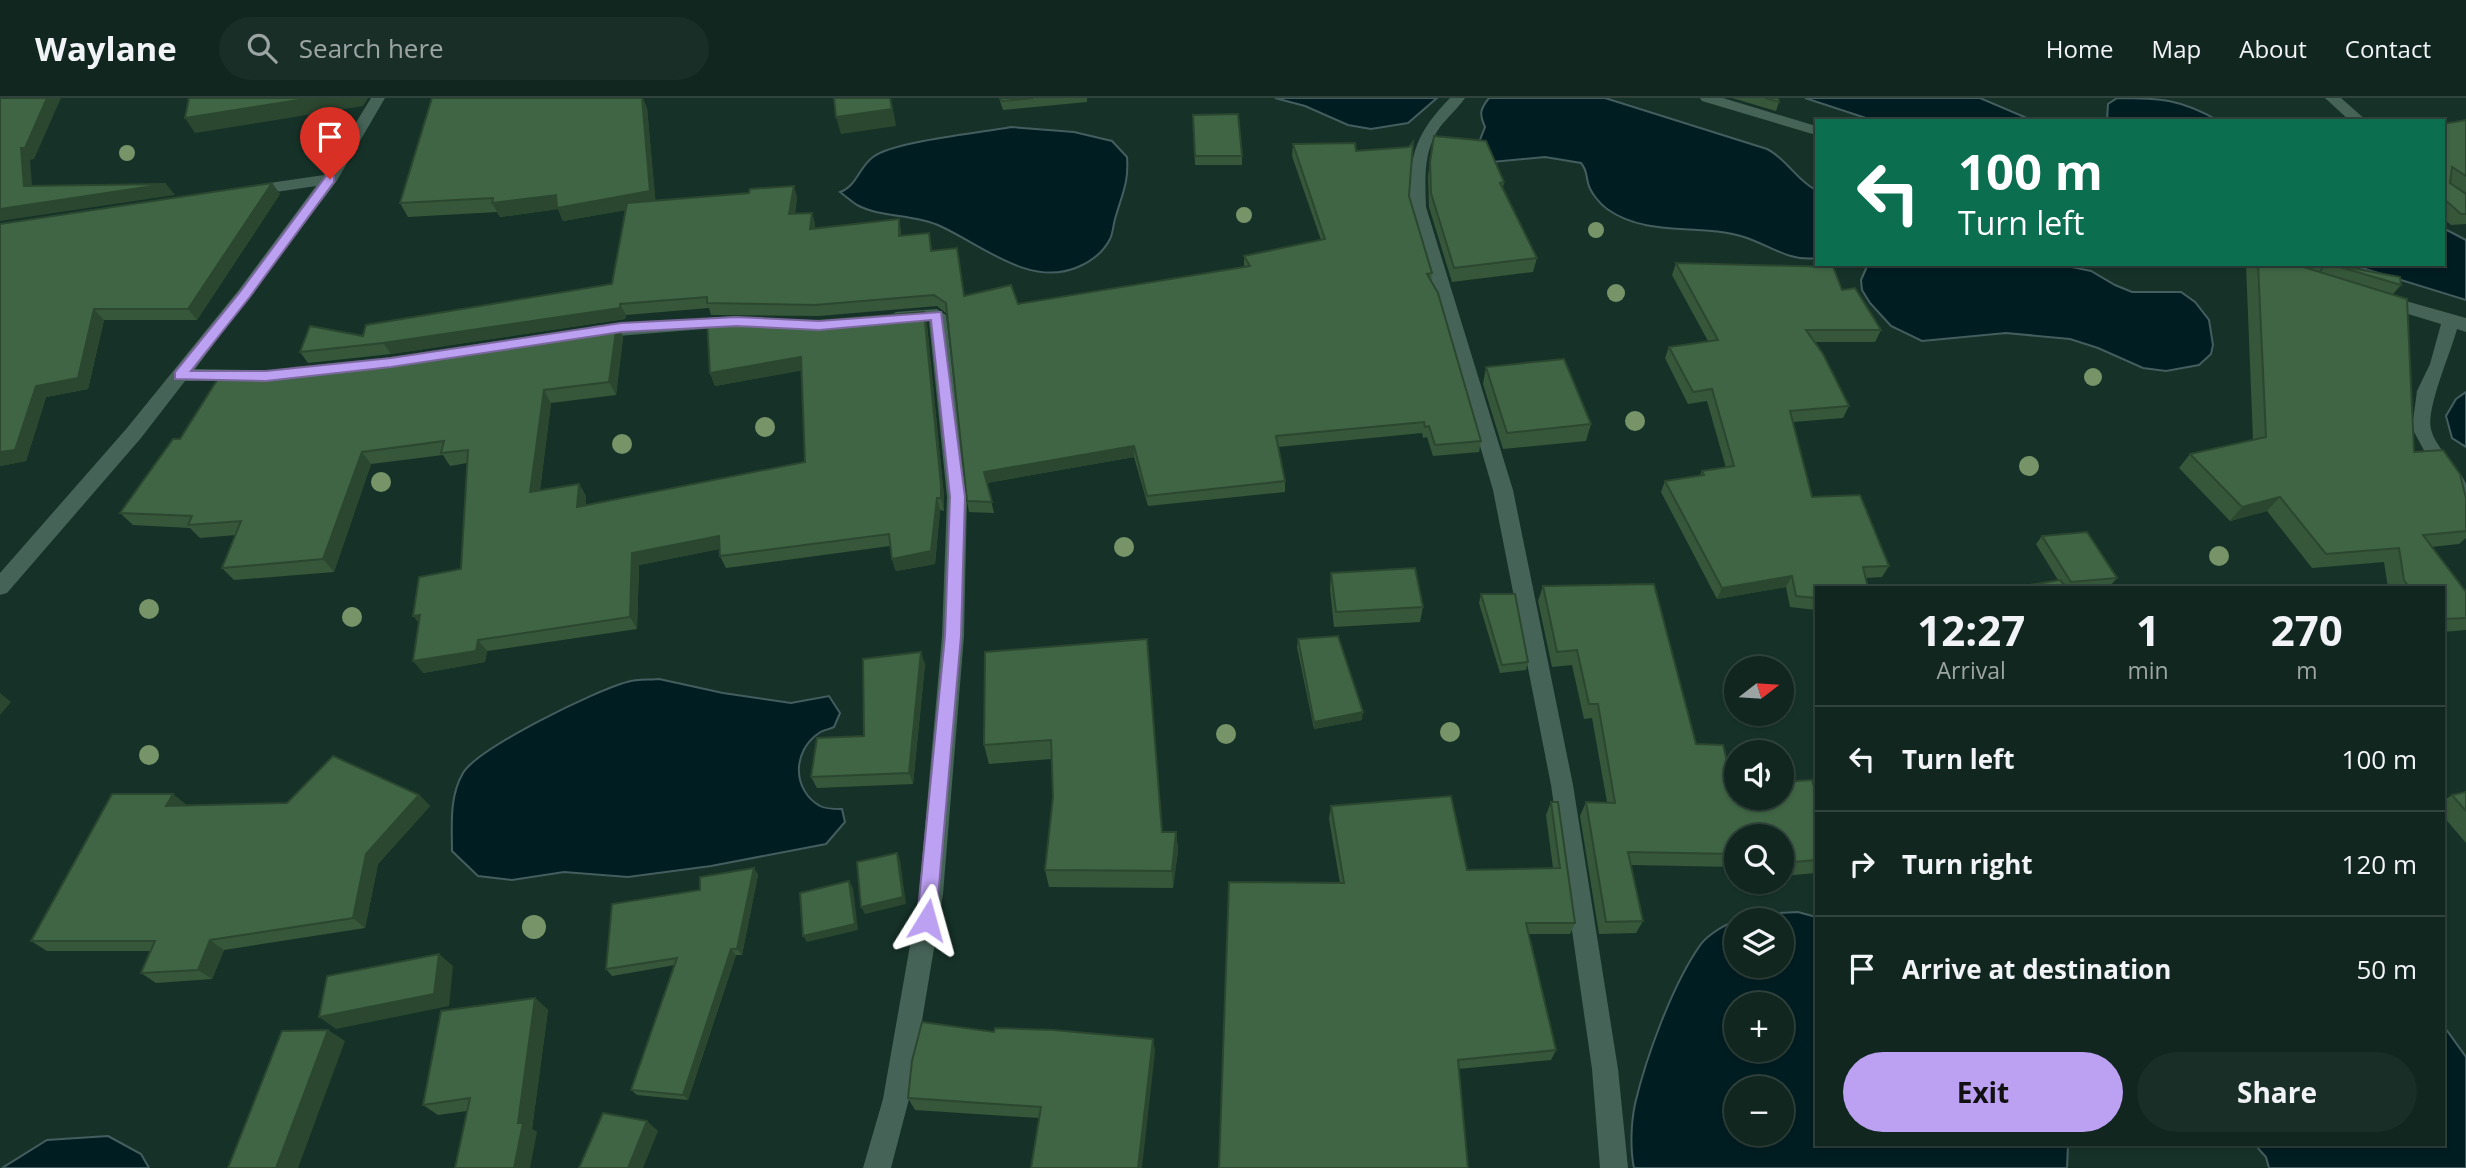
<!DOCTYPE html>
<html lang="en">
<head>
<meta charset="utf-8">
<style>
  :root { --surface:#10261e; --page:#192e27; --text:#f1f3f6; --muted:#9ca5a4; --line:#30433c; --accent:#bca0f2 }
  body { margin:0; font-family:"Open Sans",sans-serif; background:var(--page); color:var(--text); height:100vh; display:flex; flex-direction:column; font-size:26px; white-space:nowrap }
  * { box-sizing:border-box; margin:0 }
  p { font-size:23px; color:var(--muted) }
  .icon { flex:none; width:38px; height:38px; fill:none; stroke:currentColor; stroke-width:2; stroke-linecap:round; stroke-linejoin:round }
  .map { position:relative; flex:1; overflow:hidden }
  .sheet { position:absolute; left:1815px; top:488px; width:630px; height:560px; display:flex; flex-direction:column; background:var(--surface); border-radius:0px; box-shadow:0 2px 5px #0004,0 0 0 2px var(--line) }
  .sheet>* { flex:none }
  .banner { position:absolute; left:1815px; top:21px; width:630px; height:147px; border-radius:0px; box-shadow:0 2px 5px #0004,0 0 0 2px var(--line); background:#0b6e4f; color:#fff; overflow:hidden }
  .needle { width:46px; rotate:73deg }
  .tools { position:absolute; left:1724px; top:558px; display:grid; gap:14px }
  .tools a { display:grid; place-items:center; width:70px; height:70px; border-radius:50%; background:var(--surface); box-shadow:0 2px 5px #0004,0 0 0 2px var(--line); font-size:35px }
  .pin { position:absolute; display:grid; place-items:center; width:60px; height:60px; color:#fff; margin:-72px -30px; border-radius:50% 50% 50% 0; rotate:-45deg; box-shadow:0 0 7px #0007 }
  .pin .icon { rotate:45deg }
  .me { position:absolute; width:77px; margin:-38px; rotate:8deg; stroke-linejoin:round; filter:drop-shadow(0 0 5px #0008) }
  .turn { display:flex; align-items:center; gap:24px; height:147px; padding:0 28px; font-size:32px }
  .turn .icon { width:91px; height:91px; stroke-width:2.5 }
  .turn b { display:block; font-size:49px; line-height:60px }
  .eta { display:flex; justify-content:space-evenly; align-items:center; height:119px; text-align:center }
  .eta b { font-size:42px; font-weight:700; line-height:49px }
  .cta { display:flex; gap:14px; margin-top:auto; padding:14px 28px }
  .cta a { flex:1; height:80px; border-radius:42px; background:var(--accent); color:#111; font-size:28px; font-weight:700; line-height:80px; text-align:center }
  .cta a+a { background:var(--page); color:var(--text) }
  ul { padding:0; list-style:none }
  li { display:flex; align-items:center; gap:21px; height:105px; padding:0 28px; border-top:2px solid var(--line) }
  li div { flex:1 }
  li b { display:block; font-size:26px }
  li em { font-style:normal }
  header { display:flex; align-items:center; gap:42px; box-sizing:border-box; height:98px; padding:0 35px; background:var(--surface); border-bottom:2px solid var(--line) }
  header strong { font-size:33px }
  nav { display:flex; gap:38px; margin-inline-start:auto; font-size:24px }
  .search { width:490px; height:63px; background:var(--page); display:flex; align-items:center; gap:18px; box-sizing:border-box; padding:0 24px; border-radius:38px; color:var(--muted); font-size:26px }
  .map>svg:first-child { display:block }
  .water { fill:#001d22; stroke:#445d5e; stroke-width:2; fill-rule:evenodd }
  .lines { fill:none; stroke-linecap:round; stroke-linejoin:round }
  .minor { fill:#466358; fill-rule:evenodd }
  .tree { fill:#779469 }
  .wall { fill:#36573a }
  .shaded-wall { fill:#2c4730 }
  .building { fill:#3f6544; stroke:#2c4730; stroke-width:2 }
  .route { fill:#bca0f2; stroke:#7a689d; stroke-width:2 }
</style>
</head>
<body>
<header>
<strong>Waylane</strong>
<div class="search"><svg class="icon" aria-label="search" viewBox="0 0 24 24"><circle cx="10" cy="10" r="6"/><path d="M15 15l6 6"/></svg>Search here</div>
<nav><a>Home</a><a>Map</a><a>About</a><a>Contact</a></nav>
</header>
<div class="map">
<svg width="2466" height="1070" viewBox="0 0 2466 1070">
  <rect width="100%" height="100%" fill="#163228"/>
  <g class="water">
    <polygon points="1275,0 1437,0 1408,25 1371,31 1348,27 1305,8"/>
    <path d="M1489,0H1605L1767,51C1787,61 1797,83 1816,92V160C1790,164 1769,147 1744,139C1700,125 1648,140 1607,111C1600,106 1590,94 1588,85C1586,77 1587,72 1581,65L1545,59L1492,64L1478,47L1485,29C1479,16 1480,11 1489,0Z"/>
    <polygon points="1805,0 1980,0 2034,23 1875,23"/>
    <path d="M2117,0C2160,0 2181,1 2219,23H2107L2108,6Z"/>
    <path d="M1011,29L1074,34L1112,43L1127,59C1129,85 1122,96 1115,121C1113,128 1113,135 1110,141C1103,155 1092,163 1078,169C1030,190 982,147 940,128C914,116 881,120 857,107C851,103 845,98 840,94C857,88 859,69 873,59C894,43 981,35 1011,29Z"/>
    <polygon points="2443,130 2466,142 2466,202 2349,166 2443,166"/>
    <polygon points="1868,166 2057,166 2091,173 2115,187 2132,194 2181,194 2195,204 2209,222 2213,247 2211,256 2199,267 2166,273 2143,270 2098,250 2070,241 2006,235 1922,243 1891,228 1870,205 1862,192 1861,182"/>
    <polygon points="2466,294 2466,349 2452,340 2446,318 2456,301"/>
    <path d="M659,581L723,595L791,605L829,598L840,615L834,629C830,631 823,632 819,635C792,653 792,692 820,708C825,711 835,711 842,711L845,724L826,746L711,768L628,779L564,774L512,782L478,778L452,753C452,727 449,699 463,675C478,650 596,592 627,584C637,581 649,582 659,581Z"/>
    <path d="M1798,814L1816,819V1046L2068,1047L2067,1070H1634C1630,1051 1631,1025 1635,1006C1646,959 1673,885 1701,846C1708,837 1725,826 1736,823V868H1782V822H1737L1761,816ZM1782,906V952H1736V906ZM1782,990V1036H1736V990Z"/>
    <polygon points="2443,927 2466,959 2466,1070 2269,1070 2266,1059 2255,1047 2443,1046"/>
    <polygon points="108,1038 141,1056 149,1070 2,1070 47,1042"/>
  </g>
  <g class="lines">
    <g class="minor">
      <polygon points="371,0 385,0 336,84 195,271 249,272 255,274 258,278 255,282 185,283 141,340 7,495 0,497 0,475 127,330 238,193 316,88 249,98 241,93 243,89 324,77"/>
      <path d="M1450,0H1465C1458,10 1448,19 1440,29C1423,53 1425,81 1426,109L1513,392L1573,687L1618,971L1628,1070H1600L1592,971L1551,687L1493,392L1410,109C1409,59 1414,37 1450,0Z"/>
      <polygon points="1700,0 1723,0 1816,28 1816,37 1702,3"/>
      <polygon points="2325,0 2341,0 2367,23 2350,23"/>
      <path d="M2381,196L2466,220V234L2457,231C2451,254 2426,310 2431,331C2435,350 2460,370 2466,386C2466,391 2466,401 2466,407L2459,405L2435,373L2412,330L2417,293L2430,266L2441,226L2375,206L2372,202Z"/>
      <polygon points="937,211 946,217 967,399 964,538 943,796 909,1001 891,1070 863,1070 883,1001 919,796 942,538 947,399 929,223 896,226 887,220 896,214"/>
      <polygon points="735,218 741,220 744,224 741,228 593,240 584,234 593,228"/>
    </g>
  </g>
  <g class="tree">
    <circle cx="127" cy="55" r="8"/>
    <circle cx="1244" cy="117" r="8"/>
    <circle cx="1596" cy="132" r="8"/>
    <circle cx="1616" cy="195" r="9"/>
    <circle cx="2093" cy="279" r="9"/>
    <circle cx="1635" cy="323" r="10"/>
    <circle cx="765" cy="329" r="10"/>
    <circle cx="622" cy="346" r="10"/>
    <circle cx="2029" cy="368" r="10"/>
    <circle cx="381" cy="384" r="10"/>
    <circle cx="1124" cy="449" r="10"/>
    <circle cx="2219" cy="458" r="10"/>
    <circle cx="149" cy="511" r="10"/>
    <circle cx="352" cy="519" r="10"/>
    <circle cx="1450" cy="634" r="10"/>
    <circle cx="1226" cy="636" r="10"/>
    <circle cx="149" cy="657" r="10"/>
    <circle cx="534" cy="829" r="12"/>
  </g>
  <g class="wall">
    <polygon points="999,0 1087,0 1087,4 1003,12"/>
    <polygon points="1732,0 1778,0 1779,4 1776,13"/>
    <polygon points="647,10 655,102 797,99 795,116 812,115 815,126 815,130 901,132 901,138 929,135 932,153 957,150 964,198 1018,206 1244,169 1244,158 1321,142 1292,58 1293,46 1356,53 1409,98 1432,175 1431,182 1481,343 1479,354 1433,358 1427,339 1423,340 1422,335 1278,349 1285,383 1285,394 1148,408 1134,359 987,385 994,415 969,414 967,403 947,216 937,208 819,218 711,217 709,210 626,217 625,221 391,256 308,265 300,254 363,238 612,186 625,112 563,123 558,111 500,119 497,114 408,119 400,105"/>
    <polygon points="1193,17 1242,58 1242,67 1195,67"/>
    <polygon points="2466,22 2466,95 2454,87 2466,96 2466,126 2451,127 2443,120 2443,26"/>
    <polygon points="1434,38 1504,84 1503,89 1537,160 1533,174 1452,184 1429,109 1428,78"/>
    <polygon points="272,85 280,96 197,222 104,222 88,291 46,299 26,363 0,368 0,126"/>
    <polygon points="1676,165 1842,192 1881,232 1875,244 1814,244 1849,308 1843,320 1793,324 1812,399 1889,468 1882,479 1866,480 1816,490 1816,512 1790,509 1786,489 1717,501 1661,394 1665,383 1700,377 1702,373 1726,370 1707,303 1688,306 1665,260 1669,249 1708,243 1672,177"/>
    <polygon points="2246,166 2325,166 2319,174 2320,174 2326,166 2331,166 2401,187 2393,196 2342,181 2414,354 2466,400 2466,440 2459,446 2431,449 2466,494 2466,532 2443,534 2443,490 2388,490 2384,464 2312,470 2267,413 2230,423 2179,370 2190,356 2253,342"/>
    <polygon points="924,214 927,227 944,399 944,413 940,412 935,466 896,473 892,461 890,448 726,470 720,458 719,451 639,467 637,531 487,553 485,564 423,575 461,471 467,365 450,368 443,357 371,366 334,474 234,482 222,470 236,437 200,440 190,430 133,427 120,415 180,341 290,276 617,226 623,239 616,297 551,305 540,392 579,386 586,398 585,408 805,364 801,272 715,288 710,275 815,223"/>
    <polygon points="1486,269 1591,326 1586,343 1503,351 1483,286"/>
    <polygon points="2042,438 2117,480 2110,488 2091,490 2012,490 2058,482 2036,446"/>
    <polygon points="1331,475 1423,509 1420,524 1334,529 1330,491"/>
    <polygon points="1543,488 1696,646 1733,688 1816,695 1816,775 1782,778 1782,738 1736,738 1736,769 1631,767 1643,823 1636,835 1599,836 1580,718 1586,704 1607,704 1592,620 1584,621 1572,567 1552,569 1538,503"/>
    <polygon points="1481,496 1528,564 1526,572 1500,575 1479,505"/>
    <polygon points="1298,541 1362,622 1314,631 1297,549"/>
    <polygon points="985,554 1162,734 1176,734 1178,752 1173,790 1049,789 1045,772 1053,699 1052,661 989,666 984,647"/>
    <polygon points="925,566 913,686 817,690 811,679 864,638"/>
    <polygon points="2466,694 2466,745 2443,718 2443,703 2452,697"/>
    <polygon points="419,697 430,708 378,766 365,830 224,852 212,881 156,885 141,875 150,853 47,853 31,843 187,707 186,707 287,705"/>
    <polygon points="1551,704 1575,825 1570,836 1528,836 1556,952 1551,962 1458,971 1340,785 1329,721 1331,708 1467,772 1553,770 1546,717"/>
    <polygon points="754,770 758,777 742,857 736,857 688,1002 637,997 631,992 675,867 612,878 606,871 700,792"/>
    <polygon points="535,900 548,912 532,1031 537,1034 467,1013 438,1017 423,1007"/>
    <polygon points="994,934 1153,941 1155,954 1039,1020 915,1012 908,1000"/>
  </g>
  <g class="shaded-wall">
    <polygon points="47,0 61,0 34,61 30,62 33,99 24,88 21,50"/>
    <polygon points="311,0 368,0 363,8 195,35 185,20"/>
    <polygon points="642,0 643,0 647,10 656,107 563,123 558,111 500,119 492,105"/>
    <polygon points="891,0 896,28 841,36 836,19"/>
    <polygon points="272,85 280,96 197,222 188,211"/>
    <polygon points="166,86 175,97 0,123 0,111"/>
    <polygon points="794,88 797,99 793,128 789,116"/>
    <polygon points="812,115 815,126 813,142 810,131"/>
    <polygon points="899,121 901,132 902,149 899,138"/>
    <polygon points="620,206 626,217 625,221 391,256 383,245"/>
    <polygon points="94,211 104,222 88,291 46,299 26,363 0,368 0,354 36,288"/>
    <polygon points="924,214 927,227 944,399 944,413 941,400"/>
    <polygon points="617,226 623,239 616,297 609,284"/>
    <polygon points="801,259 805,272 715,288 710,275"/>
    <polygon points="544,292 551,305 538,407 530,394"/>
    <polygon points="1134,348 1134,359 987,385 984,374"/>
    <polygon points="362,354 371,366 334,474 323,461"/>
    <polygon points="579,386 586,398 585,422 577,409"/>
    <polygon points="2280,399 2267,413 2230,423 2242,409"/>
    <polygon points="937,400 940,412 935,466 896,473 892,461"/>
    <polygon points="719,438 724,450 639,467 637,531 630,519 632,455"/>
    <polygon points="1792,478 1786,489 1717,501 1722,490"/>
    <polygon points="420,517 423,530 413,518"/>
    <polygon points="478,542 487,553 485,564 423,575 413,563"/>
    <polygon points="921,554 925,566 913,686 909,675"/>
    <polygon points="0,595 11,604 0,617"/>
    <polygon points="1363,614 1362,622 1314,631 1314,624"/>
    <polygon points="173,696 187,707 180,719 166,708"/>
    <polygon points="419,697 430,708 378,766 365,830 353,820 366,756"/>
    <polygon points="1176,734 1178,752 1173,790 1172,773"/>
    <polygon points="897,755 900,762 906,806 865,816 861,809"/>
    <polygon points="754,770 758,777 742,857 737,851"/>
    <polygon points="849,783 853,790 858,832 807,844 803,838"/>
    <polygon points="210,842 224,852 212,881 198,872"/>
    <polygon points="731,851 736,857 688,1002 683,997"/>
    <polygon points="439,856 453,868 449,908 336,931 319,919"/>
    <polygon points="535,900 548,912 532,1031 537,1034 530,1070 514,1070 518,1025"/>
    <polygon points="328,932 345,943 298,1070 276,1070"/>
    <polygon points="1153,941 1155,954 1142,1070 1138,1070"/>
    <polygon points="647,1023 658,1033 643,1070 628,1070"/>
  </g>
  <g class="building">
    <polygon points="0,0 47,0 25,50 21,50 24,88 166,86 0,111"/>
    <polygon points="189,0 311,0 185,20"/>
    <polygon points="432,0 642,0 650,93 557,110 556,97 492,105 493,100 400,105"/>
    <polygon points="834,0 890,0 892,11 836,19"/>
    <polygon points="1000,0 1033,0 1002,3"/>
    <polygon points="1765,0 1778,0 1779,4"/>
    <polygon points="1238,16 1242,58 1195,58 1193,17"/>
    <polygon points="2466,22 2466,78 2452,69 2450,85 2466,96 2466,116 2461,116 2443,100 2443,26"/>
    <polygon points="1434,38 1486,43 1504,84 1500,85 1537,160 1454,170 1431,95 1430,64"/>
    <polygon points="1413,44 1409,98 1432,175 1427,176 1438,195 1481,343 1435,347 1429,328 1425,329 1424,324 1276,338 1285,383 1147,398 1134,348 984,374 992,404 967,403 946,205 934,197 815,207 707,205 707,199 620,206 620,210 383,245 300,254 310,228 363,238 366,227 612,186 627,105 749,95 750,91 794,88 789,116 812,115 810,131 899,121 899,138 929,135 931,153 957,150 964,198 1011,187 1018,206 1250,168 1244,158 1325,141 1293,46 1355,45 1356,53 1409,49"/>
    <polygon points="272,85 188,211 94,211 78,280 36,288 15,352 0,354 0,126"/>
    <polygon points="1676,165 1833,169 1842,192 1855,190 1881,232 1806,232 1823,256 1849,308 1790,313 1812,399 1860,397 1889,468 1863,469 1868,490 1816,490 1816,500 1796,498 1792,478 1722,490 1665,383 1704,377 1702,373 1734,368 1712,291 1693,294 1669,249 1718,242"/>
    <polygon points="2258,166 2294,166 2407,201 2414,354 2443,352 2460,376 2466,400 2466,433 2423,437 2466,494 2466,520 2443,521 2443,490 2410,490 2404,482 2399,450 2326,456 2280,399 2242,409 2190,356 2266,339"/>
    <polygon points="2330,166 2400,179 2401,187"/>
    <polygon points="924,214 941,387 941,400 937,400 931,453 892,461 889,436 720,458 719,438 632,455 630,519 478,542 476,553 413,563 420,517 413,518 419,479 461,471 468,352 441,355 444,343 362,354 323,461 222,470 241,423 188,427 192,418 120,415 173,341 180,341 221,276 290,276 292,270 383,261 617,226 609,284 544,292 530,394 579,386 577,409 805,364 801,259 710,275 707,221 815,223"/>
    <polygon points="1564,261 1591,326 1507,335 1486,269"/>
    <polygon points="2087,434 2117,480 2071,484 2042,438"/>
    <polygon points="1415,470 1423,509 1336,514 1331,475"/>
    <polygon points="2060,482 2067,490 2012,490"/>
    <polygon points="1654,486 1696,646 1723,647 1733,688 1736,688 1736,700 1782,700 1782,684 1812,682 1816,695 1816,762 1782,765 1782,738 1736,738 1736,756 1628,754 1643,823 1606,824 1586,704 1615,705 1598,606 1589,606 1577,552 1557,554 1543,488"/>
    <polygon points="1481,496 1515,496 1528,564 1502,567"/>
    <polygon points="1338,538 1363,614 1314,624 1298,541"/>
    <polygon points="1147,541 1162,734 1176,734 1172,773 1045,772 1053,699 1051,642 984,647 985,554"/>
    <polygon points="921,554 909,675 811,679 817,640 864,638 863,561"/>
    <polygon points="333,658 419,697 366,756 353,820 210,842 198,872 141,875 155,843 31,843 112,696 173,696 166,708 287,705"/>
    <polygon points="2466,694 2466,713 2452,697"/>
    <polygon points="1451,698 1467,772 1560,770 1551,704 1558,704 1575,825 1526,825 1556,952 1458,962 1468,1070 1219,1070 1229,784 1344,785 1331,708"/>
    <polygon points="897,755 903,799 861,809 857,764"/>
    <polygon points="754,770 737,851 731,851 683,997 631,992 677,860 606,871 612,806 700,792 700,779"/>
    <polygon points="849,783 855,826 803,838 800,795"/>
    <polygon points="439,856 434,896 319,919 327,878"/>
    <polygon points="535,900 518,1025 523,1025 514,1070 455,1070 470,1000 423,1007 441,913"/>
    <polygon points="922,924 994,934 995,930 1053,932 1153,941 1138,1070 1031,1070 1041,1009 908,1000 912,963"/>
    <polygon points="328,932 276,1070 228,1070 282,933"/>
    <polygon points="603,1015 647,1023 628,1070 579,1070"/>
  </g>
  <polygon class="route" points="330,77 334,78 334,84 249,200 191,273 266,273 391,260 621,225 737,219 819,223 941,214 965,399 961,538 936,822 933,828 927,830 920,828 917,822 945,538 950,399 931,222 819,232 737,228 621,234 391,269 266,283 175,281 175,274 240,194 326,78"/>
</svg>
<div class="tools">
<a><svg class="needle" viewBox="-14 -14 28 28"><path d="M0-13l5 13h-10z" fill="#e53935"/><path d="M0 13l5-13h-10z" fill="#9ca5a4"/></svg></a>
<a><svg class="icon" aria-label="sound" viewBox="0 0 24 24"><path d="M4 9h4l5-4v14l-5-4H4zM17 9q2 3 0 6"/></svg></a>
<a><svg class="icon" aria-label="search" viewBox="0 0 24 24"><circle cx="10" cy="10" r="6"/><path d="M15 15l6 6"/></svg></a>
<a><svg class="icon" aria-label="layers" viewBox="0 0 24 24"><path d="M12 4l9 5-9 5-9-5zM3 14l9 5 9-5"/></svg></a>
<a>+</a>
<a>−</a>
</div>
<div class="pin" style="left:330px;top:81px;background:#d93025"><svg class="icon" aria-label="arrive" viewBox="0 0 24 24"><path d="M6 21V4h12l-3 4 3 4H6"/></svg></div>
<svg class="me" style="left:927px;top:822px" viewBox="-20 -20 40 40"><path d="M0-17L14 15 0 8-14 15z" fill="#bca0f2" stroke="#fff" stroke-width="4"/></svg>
<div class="banner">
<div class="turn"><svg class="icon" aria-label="left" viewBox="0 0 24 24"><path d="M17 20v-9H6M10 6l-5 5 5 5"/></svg><div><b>100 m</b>Turn left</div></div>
</div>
<section class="sheet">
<div class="eta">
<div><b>12:27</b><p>Arrival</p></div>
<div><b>1</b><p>min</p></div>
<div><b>270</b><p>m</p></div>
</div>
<ul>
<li><svg class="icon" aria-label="left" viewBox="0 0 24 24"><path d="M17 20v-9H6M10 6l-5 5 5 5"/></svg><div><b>Turn left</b></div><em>100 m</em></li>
<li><svg class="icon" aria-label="right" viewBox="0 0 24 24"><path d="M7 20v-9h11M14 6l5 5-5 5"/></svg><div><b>Turn right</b></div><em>120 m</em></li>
<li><svg class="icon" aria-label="arrive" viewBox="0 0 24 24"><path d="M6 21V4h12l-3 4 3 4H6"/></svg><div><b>Arrive at destination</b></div><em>50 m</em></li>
</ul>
<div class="cta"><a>Exit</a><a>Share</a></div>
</section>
</div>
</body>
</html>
